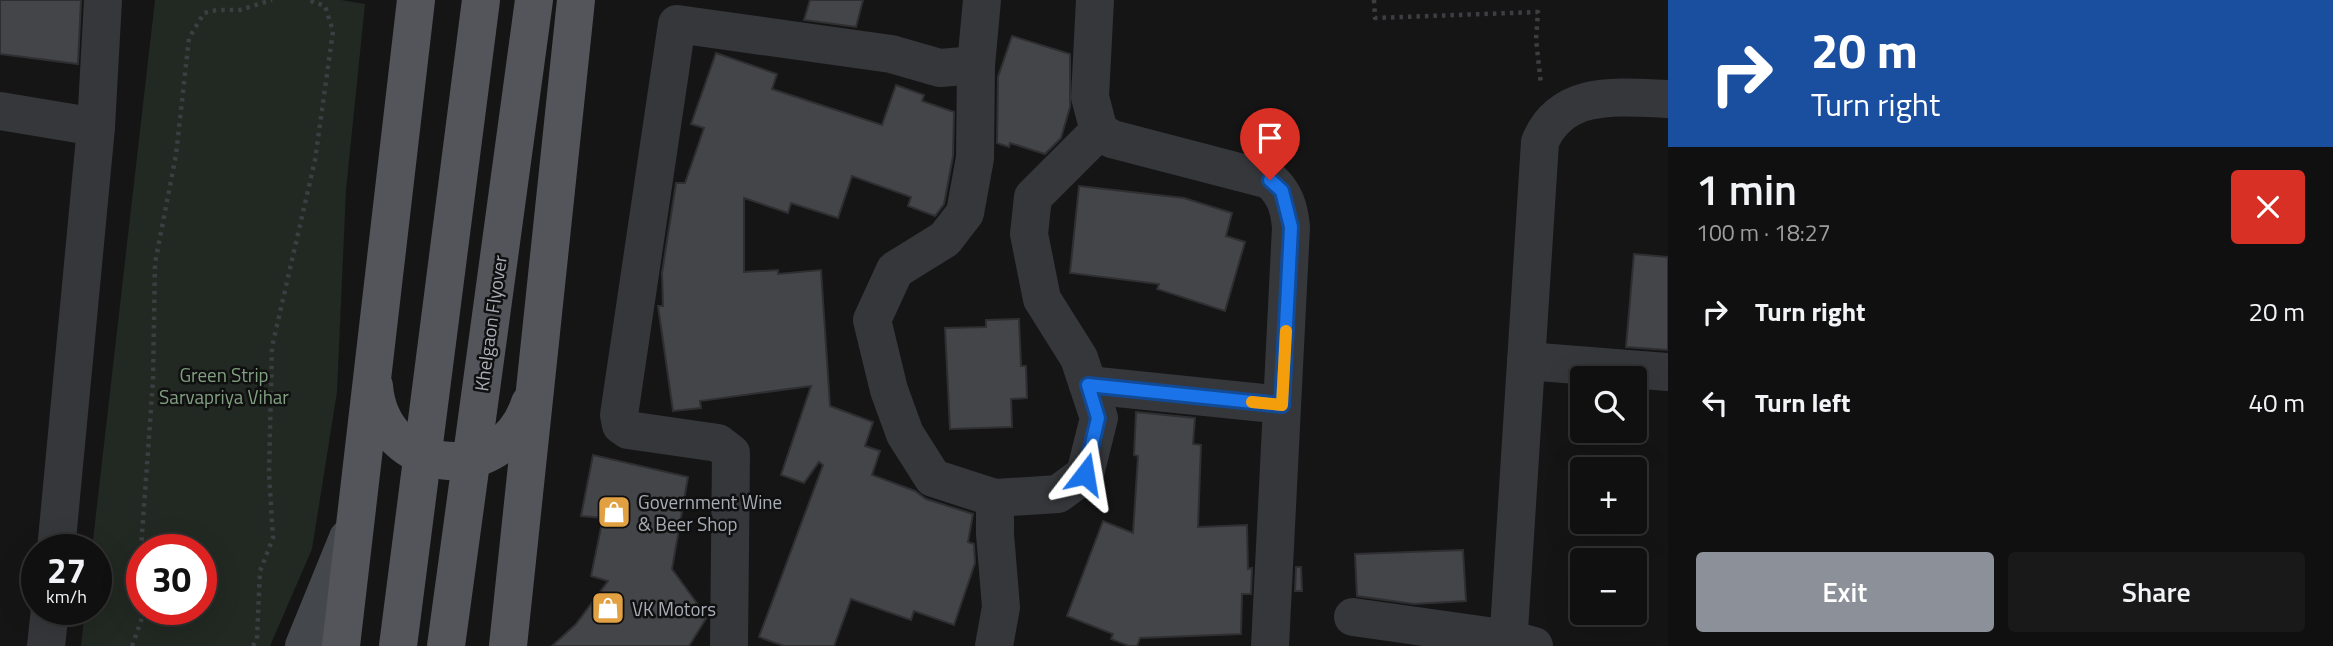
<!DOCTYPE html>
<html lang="en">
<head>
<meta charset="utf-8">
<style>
  :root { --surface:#101010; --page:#191919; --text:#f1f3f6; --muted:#9c9d9f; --line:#303030; --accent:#8c9099 }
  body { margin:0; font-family:"Titillium Web",sans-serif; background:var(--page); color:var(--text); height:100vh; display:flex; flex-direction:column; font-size:26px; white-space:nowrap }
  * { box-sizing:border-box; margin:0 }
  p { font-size:23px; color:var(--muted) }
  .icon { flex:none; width:38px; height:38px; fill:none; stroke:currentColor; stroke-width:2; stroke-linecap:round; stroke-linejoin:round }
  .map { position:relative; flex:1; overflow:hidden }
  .sheet { display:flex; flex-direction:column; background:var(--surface); width:665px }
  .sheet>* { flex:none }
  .hud { background:#1a4fa0; color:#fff; overflow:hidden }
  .fabs { position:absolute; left:1570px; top:366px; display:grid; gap:14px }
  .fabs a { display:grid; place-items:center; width:77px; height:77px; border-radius:7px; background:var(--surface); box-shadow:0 7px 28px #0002,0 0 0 2px var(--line); font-size:35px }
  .speed { position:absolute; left:21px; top:534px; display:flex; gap:14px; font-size:35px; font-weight:700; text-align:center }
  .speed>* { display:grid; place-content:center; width:91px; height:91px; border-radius:50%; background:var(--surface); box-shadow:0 7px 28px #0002,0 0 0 2px var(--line); line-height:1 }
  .speed small { font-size:18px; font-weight:400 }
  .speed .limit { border:10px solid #d22; background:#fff; color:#111 }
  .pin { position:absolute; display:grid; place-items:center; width:60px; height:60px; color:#fff; margin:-72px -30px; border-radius:50% 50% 50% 0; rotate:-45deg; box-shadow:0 0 7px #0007 }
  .pin .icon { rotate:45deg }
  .me { position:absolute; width:77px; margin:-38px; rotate:14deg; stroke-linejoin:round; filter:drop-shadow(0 0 5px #0008) }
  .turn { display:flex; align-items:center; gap:24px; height:147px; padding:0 28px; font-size:32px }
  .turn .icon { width:91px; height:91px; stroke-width:2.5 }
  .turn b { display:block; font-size:49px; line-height:60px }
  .round { display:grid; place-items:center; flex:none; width:74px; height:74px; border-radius:7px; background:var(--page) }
  .summary { display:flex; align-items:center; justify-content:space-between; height:119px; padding:0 28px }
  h1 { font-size:42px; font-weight:600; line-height:52px }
  .primary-button { display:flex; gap:14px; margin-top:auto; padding:14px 28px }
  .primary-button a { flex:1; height:80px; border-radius:7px; background:var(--accent); color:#fff; font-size:28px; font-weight:600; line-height:80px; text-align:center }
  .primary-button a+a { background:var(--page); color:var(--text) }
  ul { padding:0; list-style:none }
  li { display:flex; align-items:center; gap:21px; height:91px; padding:0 28px }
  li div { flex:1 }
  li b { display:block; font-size:26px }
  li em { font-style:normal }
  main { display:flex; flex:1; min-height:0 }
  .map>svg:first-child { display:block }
  .green { fill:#212922; fill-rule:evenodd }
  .building { fill:#444549; stroke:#2f2f32; stroke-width:2 }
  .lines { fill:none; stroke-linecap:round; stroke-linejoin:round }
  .path { stroke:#3c3e42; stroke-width:4.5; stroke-dasharray:3.5 5; stroke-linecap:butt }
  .street { stroke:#36373b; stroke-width:38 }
  .secondary { stroke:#44474b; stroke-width:38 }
  .primary { stroke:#53555a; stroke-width:38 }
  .route-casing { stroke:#114b97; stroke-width:18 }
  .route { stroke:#1a73e8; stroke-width:12 }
  .slow { stroke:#f59e0b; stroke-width:12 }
  .labels { text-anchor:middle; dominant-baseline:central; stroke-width:5; stroke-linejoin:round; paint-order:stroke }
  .street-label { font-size:19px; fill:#a8adb5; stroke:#101011 }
  .park-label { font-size:19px; fill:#819f81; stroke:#101011 }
  .poi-label { font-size:19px; fill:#a8adb5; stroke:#101011; text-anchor:start }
</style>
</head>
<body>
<main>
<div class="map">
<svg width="1668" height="646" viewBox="0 0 1668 646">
  <rect width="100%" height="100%" fill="#151516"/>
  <path class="green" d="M155,0H341L365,4L346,190L337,392L312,549L270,646H81L85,609H96V550L92,549ZM142,550H201V609H142Z"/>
  <g class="building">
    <polygon points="0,0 81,0 78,64 0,54"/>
    <polygon points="810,0 863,0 856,27 804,20"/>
    <polygon points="1012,36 1070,54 1070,107 1061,138 1045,154 1010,143 1009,147 997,143 998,77"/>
    <polygon points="716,53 777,74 772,89 882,125 896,85 924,95 922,101 954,112 953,156 944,204 935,216 908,206 911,197 852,176 838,218 791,203 788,213 744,198 744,272 778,270 778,274 821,270 830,406 873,422 865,446 880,451 872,475 915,491 926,499 973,514 968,542 974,544 975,563 954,625 914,611 911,620 851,599 834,646 784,646 759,637 823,465 819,462 804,483 781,475 811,386 700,401 701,408 673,411 658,306 663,306 662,273 676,183 685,183 704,128 691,124"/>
    <polygon points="1079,186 1184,198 1232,213 1226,236 1245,242 1225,311 1157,289 1159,284 1070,273"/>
    <polygon points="1634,254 1668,257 1668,350 1626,347"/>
    <polygon points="1019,319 1021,366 1026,366 1027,398 1011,399 1012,427 950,429 945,328 986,327 986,320"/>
    <polygon points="1136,412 1195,418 1193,444 1201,445 1198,527 1247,525 1248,569 1252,568 1251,594 1242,594 1241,634 1140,638 1137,646 1129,646 1111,639 1113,634 1067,616 1103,521 1133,533 1138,456 1134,455"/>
    <polygon points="593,455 688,477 672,569 707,617 689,646 552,646 576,624 608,581 591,576 603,518 581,516"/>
    <polygon points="1463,550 1466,601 1414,604 1357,596 1355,554"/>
    <polygon points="1296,567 1301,567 1302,591 1295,591"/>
  </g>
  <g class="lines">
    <g class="path">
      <polyline points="1374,0 1375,18 1538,12 1536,39 1541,85"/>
      <polyline points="142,600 140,562 153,381 155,263 176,155 189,38 204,13 217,10 240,10 272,0"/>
      <polyline points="132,646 141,621 142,601"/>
      <polyline points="253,646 257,639 260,571 273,538 269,474 272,347 315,160 333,31 325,6 308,0"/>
    </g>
    <g class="street">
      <polyline points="982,0 976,65 975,158 965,213 945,239 895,270 872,320 889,390 905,434 933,478 995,498 1058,494 1085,474 1099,418 1079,358 1042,299 1029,234 1033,197 1099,131"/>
      <path d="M1095,0L1090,97L1099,131L1112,139L1270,180C1285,194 1289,207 1291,227L1270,646"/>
      <polyline points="0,111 96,127"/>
      <polyline points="1526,361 1668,372"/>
      <polyline points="1088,385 1282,405"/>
      <polyline points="56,550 96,127 103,0"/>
      <polyline points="1353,617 1509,639 1534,646"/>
      <polyline points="46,646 50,609"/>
      <polyline points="729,646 731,453 718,443 628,430 621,425 619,415 677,24 891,54 940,68 976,65"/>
      <polyline points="994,646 1001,607 995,534 995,498"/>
      <path d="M1508,646L1540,142C1562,89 1619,97 1668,99"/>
    </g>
    <polyline class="secondary" points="304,646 348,538"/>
    <g class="primary">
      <path d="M374,386C381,476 502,489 530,403"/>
      <polyline points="341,646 416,0"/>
      <polyline points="398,646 481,0"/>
      <polyline points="446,646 534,0"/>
      <polyline points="508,646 576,0"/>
    </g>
  </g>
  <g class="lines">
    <defs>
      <polyline id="route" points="1085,474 1098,418 1088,385 1282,405 1291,227 1282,191 1270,180"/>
    </defs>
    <use href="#route" class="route-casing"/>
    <use href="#route" class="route"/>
    <polyline class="slow" points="1252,402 1282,405 1286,331"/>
  </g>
  <defs>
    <symbol id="shop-square" viewBox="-11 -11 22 22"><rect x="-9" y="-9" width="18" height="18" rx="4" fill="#e1a042" stroke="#101011"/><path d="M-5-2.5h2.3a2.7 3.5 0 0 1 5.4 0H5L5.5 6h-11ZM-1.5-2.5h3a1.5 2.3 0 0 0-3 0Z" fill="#fff"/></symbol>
  </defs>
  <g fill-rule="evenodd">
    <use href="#shop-square" x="595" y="493" width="38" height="38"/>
    <use href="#shop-square" x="589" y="589" width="38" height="38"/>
  </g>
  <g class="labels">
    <g class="street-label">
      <text transform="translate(490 323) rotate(-82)">Khelgaon Flyover</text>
    </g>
    <g class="park-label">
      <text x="224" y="374">Green Strip<tspan x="224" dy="22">Sarvapriya Vihar</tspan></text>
    </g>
    <g class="poi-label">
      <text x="638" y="501">Government Wine<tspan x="638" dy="22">&amp; Beer Shop</tspan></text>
      <text x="632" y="608">VK Motors</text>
    </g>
  </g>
</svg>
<div class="fabs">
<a><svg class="icon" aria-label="search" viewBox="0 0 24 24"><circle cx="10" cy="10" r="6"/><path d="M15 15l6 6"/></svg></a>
<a>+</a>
<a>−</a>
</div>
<div class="speed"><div>27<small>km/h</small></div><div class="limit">30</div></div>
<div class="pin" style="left:1270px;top:180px;background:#d93025"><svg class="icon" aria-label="arrive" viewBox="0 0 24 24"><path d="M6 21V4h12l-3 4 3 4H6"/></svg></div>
<svg class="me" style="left:1085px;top:474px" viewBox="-20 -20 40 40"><path d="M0-17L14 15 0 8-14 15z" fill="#1a73e8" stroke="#fff" stroke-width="4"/></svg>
</div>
<section class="sheet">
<div class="hud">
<div class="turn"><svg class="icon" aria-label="right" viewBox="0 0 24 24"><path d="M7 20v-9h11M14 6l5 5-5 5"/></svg><div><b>20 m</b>Turn right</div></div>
</div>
<div class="summary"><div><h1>1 min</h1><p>100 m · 18:27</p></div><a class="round" style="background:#d93025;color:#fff"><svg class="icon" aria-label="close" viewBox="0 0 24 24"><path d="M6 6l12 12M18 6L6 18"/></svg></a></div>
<ul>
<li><svg class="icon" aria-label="right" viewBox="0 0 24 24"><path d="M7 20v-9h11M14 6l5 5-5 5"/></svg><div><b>Turn right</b></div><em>20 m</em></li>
<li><svg class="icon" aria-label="left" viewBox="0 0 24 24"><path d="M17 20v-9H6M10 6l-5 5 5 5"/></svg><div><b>Turn left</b></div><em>40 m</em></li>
</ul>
<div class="primary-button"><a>Exit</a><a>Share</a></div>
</section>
</main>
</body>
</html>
